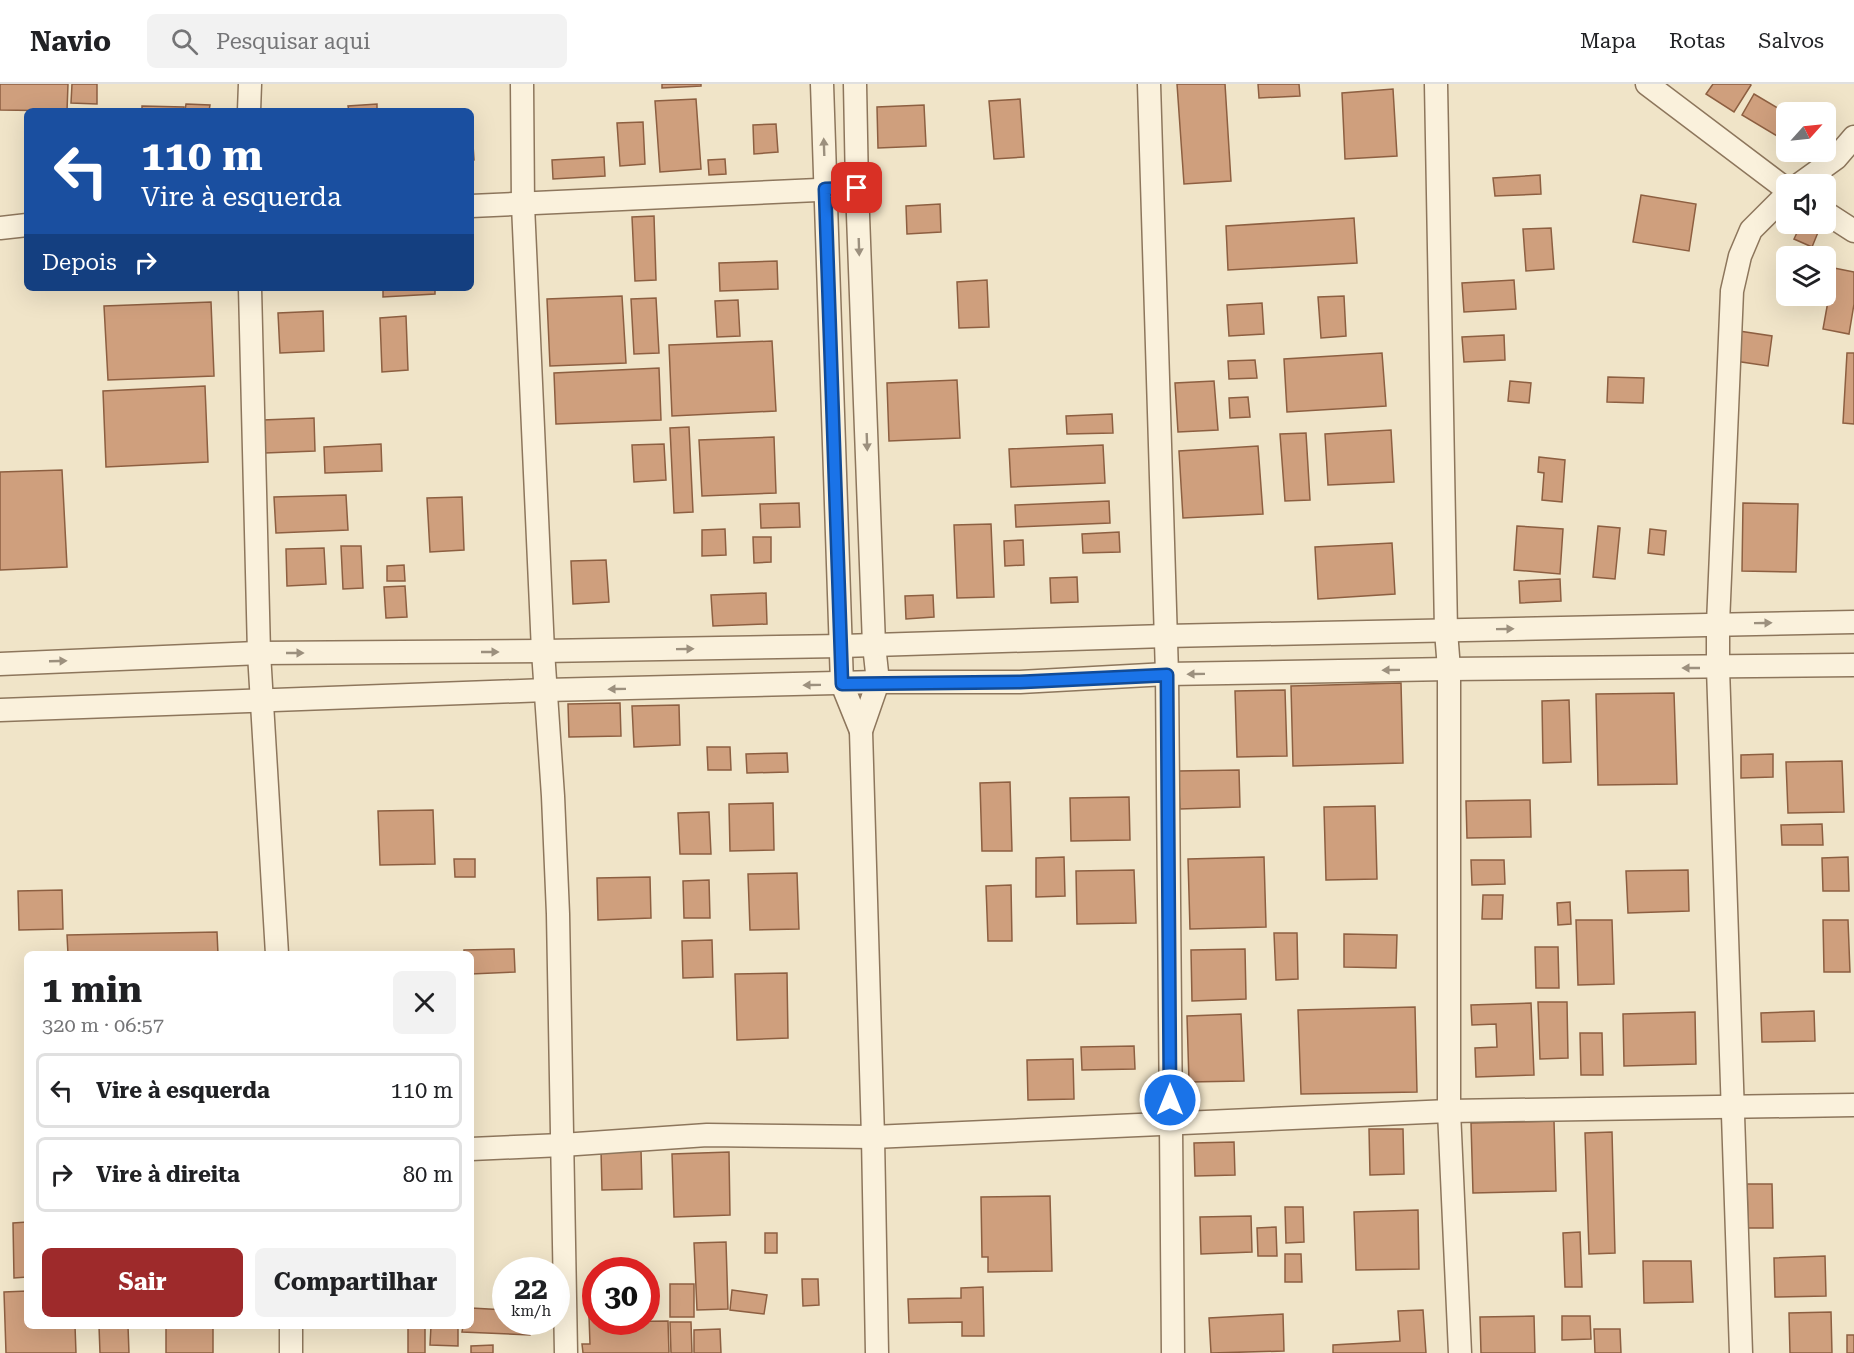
<!DOCTYPE html>
<html lang="pt">
<head>
<meta charset="utf-8">
<style>
  :root { --surface:#fff; --page:#f2f2f2; --text:#202124; --muted:#757577; --line:#e0e0e0; --accent:#9e2a2b }
  body { margin:0; font-family:"Roboto Serif",serif; background:var(--page); color:var(--text); height:100vh; display:flex; flex-direction:column; font-size:22px; white-space:nowrap }
  * { box-sizing:border-box; margin:0 }
  p { font-size:20px; color:var(--muted) }
  .icon { flex:none; width:33px; height:33px; fill:none; stroke:currentColor; stroke-width:2; stroke-linecap:round; stroke-linejoin:round }
  .map { position:relative; flex:1; overflow:hidden }
  .details { position:absolute; left:24px; top:867px; width:450px; height:378px; display:flex; flex-direction:column; background:var(--surface); border-radius:9px; box-shadow:0 6px 24px #0002 }
  .details>* { flex:none }
  .top-card { position:absolute; left:24px; top:24px; width:450px; height:183px; border-radius:9px; box-shadow:0 6px 24px #0002; background:#1a4fa0; color:#fff; overflow:hidden }
  .needle { width:39px; rotate:63deg }
  .fabs { position:absolute; left:1776px; top:18px; display:grid; gap:12px }
  .fabs a { display:grid; place-items:center; width:60px; height:60px; border-radius:9px; background:var(--surface); box-shadow:0 6px 24px #0002; font-size:30px }
  .speed { position:absolute; left:492px; top:1173px; display:flex; gap:12px; font-size:30px; font-weight:700; text-align:center }
  .speed>* { display:grid; place-content:center; width:78px; height:78px; border-radius:50%; background:var(--surface); box-shadow:0 6px 24px #0002; line-height:1 }
  .speed small { font-size:15px; font-weight:400 }
  .speed .limit { border:9px solid #d22; background:#fff; color:#111 }
  .pin { position:absolute; display:grid; place-items:center; width:51px; height:51px; color:#fff; margin:-26px; border-radius:12px; box-shadow:0 3px 9px #0006 }
  .me { position:absolute; width:66px; margin:-33px; rotate:0deg; stroke-linejoin:round; filter:drop-shadow(0 0 4px #0008) }
  .turn { display:flex; align-items:center; gap:21px; height:126px; padding:0 18px; font-size:27px }
  .turn .icon { width:78px; height:78px; stroke-width:2.5 }
  .turn b { display:block; font-size:42px; line-height:51px }
  .then { display:flex; align-items:center; height:57px; padding:0 18px; background:#0003; gap:12px; font-size:22px }
  .round { display:grid; place-items:center; flex:none; width:63px; height:63px; border-radius:9px; background:var(--page) }
  .headline { display:flex; align-items:center; justify-content:space-between; height:102px; padding:0 18px }
  h1 { font-size:36px; font-weight:700; line-height:45px }
  .cta { display:flex; gap:12px; margin-top:auto; padding:12px 18px }
  .cta a { flex:1; height:69px; border-radius:9px; background:var(--accent); color:#fff; font-size:24px; font-weight:700; line-height:69px; text-align:center }
  .cta a+a { background:var(--page); color:var(--text) }
  ul { padding:0; list-style:none }
  li { display:flex; align-items:center; gap:18px; height:75px; margin:0 12px 9px; padding:0 6px; border:3px solid var(--line); border-radius:9px }
  li div { flex:1 }
  li b { display:block; font-size:22px }
  li em { font-style:normal }
  header { display:flex; align-items:center; gap:36px; box-sizing:border-box; height:84px; padding:0 30px; background:var(--surface); border-bottom:2px solid var(--line) }
  header strong { font-size:28px }
  nav { display:flex; gap:33px; margin-inline-start:auto; font-size:21px }
  .search { width:420px; height:54px; background:var(--page); display:flex; align-items:center; gap:15px; box-sizing:border-box; padding:0 21px; border-radius:9px; color:var(--muted); font-size:22px }
  .map>svg:first-child { display:block }
  .building { fill:#cf9f7d; stroke:#8d5f41; stroke-width:1.5 }
  .lines { fill:none; stroke-linecap:round; stroke-linejoin:round }
  .minor-casing { stroke:#8d765c; stroke-width:25 }
  .minor { stroke:#faf1dc; stroke-width:22 }
  .oneway { fill:#9c907e }
  .route-casing { stroke:#114b97; stroke-width:15 }
  .route { stroke:#1a73e8; stroke-width:10 }
</style>
</head>
<body>
<header>
<strong>Navio</strong>
<div class="search"><svg class="icon" aria-label="search" viewBox="0 0 24 24"><circle cx="10" cy="10" r="6"/><path d="M15 15l6 6"/></svg>Pesquisar aqui</div>
<nav><a>Mapa</a><a>Rotas</a><a>Salvos</a></nav>
</header>
<div class="map">
<svg width="1854" height="1269" viewBox="0 0 1854 1269">
  <rect width="100%" height="100%" fill="#f0e4c8"/>
  <g class="building">
    <polygon points="0,0 68,0 67,27 0,26"/>
    <polygon points="72,0 97,0 97,20 71,19"/>
    <polygon points="662,0 701,0 701,2 662,4"/>
    <polygon points="1177,0 1225,0 1231,97 1184,100"/>
    <polygon points="1258,0 1299,0 1300,12 1259,14"/>
    <polygon points="1713,0 1750,0 1751,1 1734,28 1706,10"/>
    <polygon points="1393,5 1397,72 1345,75 1342,9"/>
    <polygon points="1754,10 1786,29 1786,36 1777,52 1742,31"/>
    <polygon points="696,15 701,85 660,88 655,17"/>
    <polygon points="1020,15 1024,73 994,75 989,17"/>
    <polygon points="186,20 210,21 209,27 185,27"/>
    <polygon points="377,20 377,27 349,27 348,22"/>
    <polygon points="924,21 926,62 878,64 877,23"/>
    <polygon points="142,22 184,23 184,27 142,27"/>
    <polygon points="71,25 92,26 92,27 70,27"/>
    <polygon points="471,31 474,76 471,77"/>
    <polygon points="643,38 645,80 620,82 617,39"/>
    <polygon points="776,40 778,68 754,70 753,41"/>
    <polygon points="604,73 605,92 553,95 552,76"/>
    <polygon points="725,75 726,90 709,91 708,76"/>
    <polygon points="1540,91 1541,110 1495,112 1493,94"/>
    <polygon points="1641,111 1696,120 1689,167 1633,158"/>
    <polygon points="940,120 941,148 907,150 906,122"/>
    <polygon points="654,132 656,196 635,197 632,133"/>
    <polygon points="1354,134 1357,179 1228,186 1226,142"/>
    <polygon points="1801,140 1806,140 1819,146 1812,163 1794,155"/>
    <polygon points="1551,144 1554,185 1526,187 1523,145"/>
    <polygon points="777,177 778,205 720,207 719,179"/>
    <polygon points="1834,184 1854,188 1854,220 1849,250 1823,245"/>
    <polygon points="987,196 989,243 959,244 957,198"/>
    <polygon points="1514,196 1516,225 1464,228 1462,199"/>
    <polygon points="383,204 435,204 435,210 383,213"/>
    <polygon points="622,212 626,279 550,282 547,215"/>
    <polygon points="1344,212 1346,252 1321,254 1318,213"/>
    <polygon points="656,214 659,269 634,270 631,215"/>
    <polygon points="738,216 740,252 717,253 715,217"/>
    <polygon points="211,218 214,292 108,296 104,222"/>
    <polygon points="1262,219 1264,250 1229,252 1227,221"/>
    <polygon points="323,227 324,267 280,269 278,229"/>
    <polygon points="406,232 408,286 382,288 380,234"/>
    <polygon points="1739,247 1772,252 1768,282 1735,277"/>
    <polygon points="1504,251 1505,276 1464,278 1462,253"/>
    <polygon points="772,257 776,327 672,332 669,261"/>
    <polygon points="1382,269 1386,322 1287,328 1284,275"/>
    <polygon points="1847,269 1854,269 1854,340 1843,339"/>
    <polygon points="1255,276 1257,294 1229,295 1228,277"/>
    <polygon points="659,284 661,336 556,340 554,289"/>
    <polygon points="1608,293 1644,294 1643,319 1607,318"/>
    <polygon points="957,296 960,354 889,357 887,299"/>
    <polygon points="1214,297 1218,346 1178,348 1175,299"/>
    <polygon points="1510,297 1531,299 1529,319 1508,317"/>
    <polygon points="205,302 208,378 106,383 103,307"/>
    <polygon points="1248,313 1250,333 1230,334 1229,314"/>
    <polygon points="1112,330 1113,349 1067,350 1066,332"/>
    <polygon points="314,334 315,367 265,369 263,336"/>
    <polygon points="689,343 693,428 674,429 670,344"/>
    <polygon points="1391,346 1394,398 1328,401 1325,350"/>
    <polygon points="1306,349 1310,416 1285,417 1280,350"/>
    <polygon points="774,353 776,409 702,412 699,356"/>
    <polygon points="381,360 382,387 325,389 324,363"/>
    <polygon points="664,360 666,396 634,398 632,361"/>
    <polygon points="1103,361 1105,399 1011,403 1009,365"/>
    <polygon points="1258,362 1263,430 1183,434 1179,367"/>
    <polygon points="1539,373 1565,376 1562,418 1542,416 1544,389 1538,388"/>
    <polygon points="62,386 67,483 0,486 0,388"/>
    <polygon points="346,411 348,446 276,449 274,413"/>
    <polygon points="462,413 464,466 430,468 427,414"/>
    <polygon points="1109,417 1110,439 1016,443 1015,421"/>
    <polygon points="799,419 800,443 761,444 760,420"/>
    <polygon points="1743,419 1798,420 1796,488 1742,487"/>
    <polygon points="991,440 994,513 957,514 954,441"/>
    <polygon points="1517,442 1563,445 1560,490 1514,486"/>
    <polygon points="1598,442 1620,444 1615,495 1593,493"/>
    <polygon points="725,445 726,471 702,472 702,446"/>
    <polygon points="1650,445 1666,447 1664,471 1648,469"/>
    <polygon points="1119,448 1120,468 1083,469 1082,450"/>
    <polygon points="753,453 771,453 771,478 754,479"/>
    <polygon points="1023,456 1024,481 1005,482 1004,457"/>
    <polygon points="1392,459 1395,510 1318,515 1315,463"/>
    <polygon points="341,462 361,462 363,504 343,505"/>
    <polygon points="324,464 326,500 287,502 286,465"/>
    <polygon points="606,476 609,518 573,520 571,477"/>
    <polygon points="404,481 405,497 387,497 387,482"/>
    <polygon points="1077,493 1078,518 1051,519 1050,494"/>
    <polygon points="1560,495 1561,517 1520,519 1519,497"/>
    <polygon points="405,502 407,533 386,534 384,503"/>
    <polygon points="766,509 767,540 713,542 711,511"/>
    <polygon points="933,511 934,533 906,535 905,512"/>
    <polygon points="1401,599 1403,679 1293,682 1291,602"/>
    <polygon points="1285,606 1287,672 1237,673 1235,607"/>
    <polygon points="1674,609 1677,700 1598,701 1596,610"/>
    <polygon points="1569,616 1571,678 1543,679 1542,617"/>
    <polygon points="620,619 621,652 569,653 568,620"/>
    <polygon points="679,621 680,661 634,663 632,622"/>
    <polygon points="707,663 730,663 731,686 708,686"/>
    <polygon points="787,669 788,688 747,689 746,670"/>
    <polygon points="1773,670 1773,693 1741,694 1741,671"/>
    <polygon points="1842,677 1844,728 1788,729 1786,678"/>
    <polygon points="1239,686 1240,723 1180,725 1178,687"/>
    <polygon points="1010,698 1012,767 982,767 980,699"/>
    <polygon points="1129,713 1130,756 1071,757 1070,714"/>
    <polygon points="1530,716 1531,753 1467,754 1466,717"/>
    <polygon points="773,719 774,766 730,767 729,720"/>
    <polygon points="1375,722 1377,795 1326,796 1324,723"/>
    <polygon points="433,726 435,780 380,781 378,727"/>
    <polygon points="709,728 711,770 680,770 678,729"/>
    <polygon points="1822,740 1823,761 1782,761 1781,741"/>
    <polygon points="1064,773 1065,812 1036,813 1036,774"/>
    <polygon points="1264,773 1266,843 1190,845 1188,775"/>
    <polygon points="1848,773 1849,807 1823,807 1822,774"/>
    <polygon points="454,775 475,775 475,793 455,793"/>
    <polygon points="1471,776 1504,776 1505,800 1472,801"/>
    <polygon points="1134,786 1136,839 1077,840 1076,787"/>
    <polygon points="1688,786 1689,827 1628,829 1626,787"/>
    <polygon points="797,789 799,845 750,846 748,790"/>
    <polygon points="650,793 651,834 598,836 597,794"/>
    <polygon points="709,796 710,834 684,834 683,797"/>
    <polygon points="1011,801 1012,857 988,857 986,802"/>
    <polygon points="62,806 63,845 19,846 18,807"/>
    <polygon points="1483,811 1503,811 1502,835 1482,835"/>
    <polygon points="1570,818 1571,840 1558,841 1557,819"/>
    <polygon points="1576,836 1612,836 1614,900 1578,901"/>
    <polygon points="1823,836 1848,836 1850,888 1824,888"/>
    <polygon points="217,848 218,870 68,870 67,851"/>
    <polygon points="1274,849 1297,849 1298,895 1276,896"/>
    <polygon points="1344,850 1397,851 1396,884 1344,883"/>
    <polygon points="712,856 713,893 683,894 682,857"/>
    <polygon points="1535,863 1558,863 1559,904 1536,904"/>
    <polygon points="514,865 515,888 471,890 471,870 464,870 464,866"/>
    <polygon points="1245,865 1246,915 1192,917 1191,866"/>
    <polygon points="787,889 788,954 737,956 735,890"/>
    <polygon points="1538,918 1567,918 1568,974 1540,975"/>
    <polygon points="1531,919 1534,991 1476,993 1475,964 1497,963 1496,940 1472,941 1471,921"/>
    <polygon points="1415,923 1417,1008 1301,1010 1298,926"/>
    <polygon points="1814,927 1815,957 1762,958 1761,929"/>
    <polygon points="1695,928 1696,980 1624,982 1623,930"/>
    <polygon points="1241,930 1244,997 1189,998 1187,932"/>
    <polygon points="1580,949 1602,949 1603,991 1581,991"/>
    <polygon points="1134,962 1135,985 1082,986 1081,963"/>
    <polygon points="1073,975 1074,1015 1028,1016 1027,976"/>
    <polygon points="1554,1037 1556,1107 1473,1109 1471,1039"/>
    <polygon points="1369,1045 1403,1045 1404,1090 1370,1091"/>
    <polygon points="1612,1048 1615,1169 1589,1170 1585,1049"/>
    <polygon points="1234,1058 1235,1091 1195,1092 1194,1059"/>
    <polygon points="641,1066 642,1105 602,1106 601,1067"/>
    <polygon points="729,1068 730,1131 674,1133 672,1070"/>
    <polygon points="1747,1100 1772,1100 1773,1144 1748,1144"/>
    <polygon points="1050,1112 1052,1187 988,1188 988,1173 982,1173 981,1113"/>
    <polygon points="1285,1123 1303,1123 1304,1158 1286,1159"/>
    <polygon points="1418,1126 1419,1185 1356,1186 1354,1128"/>
    <polygon points="1251,1132 1252,1168 1201,1170 1200,1133"/>
    <polygon points="27,1138 27,1193 14,1194 13,1139"/>
    <polygon points="1276,1143 1277,1172 1258,1172 1257,1144"/>
    <polygon points="1580,1148 1582,1203 1565,1203 1563,1149"/>
    <rect x="765" y="1149" width="12" height="20"/>
    <polygon points="726,1158 728,1225 697,1226 694,1159"/>
    <polygon points="1285,1170 1301,1170 1302,1198 1285,1198"/>
    <polygon points="1825,1172 1826,1212 1775,1213 1774,1174"/>
    <polygon points="1643,1177 1691,1177 1693,1218 1644,1219"/>
    <polygon points="802,1195 818,1195 819,1221 803,1222"/>
    <rect x="670" y="1200" width="24" height="33"/>
    <polygon points="983,1203 984,1252 962,1252 962,1238 909,1239 908,1215 961,1214 961,1204"/>
    <polygon points="732,1206 767,1211 764,1230 730,1226"/>
    <polygon points="27,1207 27,1242 75,1242 76,1269 6,1269 4,1208"/>
    <polygon points="471,1224 506,1226 506,1238 531,1238 530,1251 462,1248 463,1242 471,1242"/>
    <polygon points="1423,1226 1426,1269 1333,1269 1333,1261 1400,1257 1398,1227"/>
    <polygon points="1831,1228 1832,1269 1790,1269 1789,1229"/>
    <polygon points="1283,1230 1284,1267 1211,1269 1209,1234"/>
    <polygon points="596,1231 596,1238 668,1237 669,1269 583,1269 582,1260 590,1260 589,1232"/>
    <polygon points="1534,1232 1535,1269 1481,1269 1480,1233"/>
    <polygon points="1562,1232 1590,1232 1591,1255 1562,1256"/>
    <polygon points="670,1238 691,1238 692,1269 671,1269"/>
    <polygon points="99,1242 128,1242 129,1269 100,1269"/>
    <rect x="166" y="1242" width="47" height="27"/>
    <rect x="408" y="1242" width="17" height="27"/>
    <polygon points="431,1242 458,1242 458,1262 430,1261"/>
    <polygon points="720,1245 721,1269 694,1269 694,1246"/>
    <polygon points="1594,1245 1620,1245 1621,1269 1595,1269"/>
    <rect x="1847" y="1251" width="7" height="18"/>
    <polygon points="493,1261 493,1269 471,1269 471,1262"/>
  </g>
  <g class="lines">
    <defs>
      <g id="minor">
        <polyline points="522,0 523,121 543,567 553,712 558,830 566,1269"/>
        <polyline points="822,0 842,600 861,647"/>
        <polyline points="855,0 857,104 874,561 878,598 861,647 873,1053 877,1269"/>
        <polyline points="1149,0 1167,590 1173,1269"/>
        <polyline points="1436,0 1446,547 1449,585 1449,1027 1460,1269"/>
        <polyline points="1647,0 1786,105"/>
        <polyline points="249,27 250,0"/>
        <polyline points="1800,100 1836,74 1854,53"/>
        <polyline points="471,122 840,105"/>
        <polyline points="1826,129 1854,147"/>
        <polyline points="0,144 27,141"/>
        <polyline points="250,204 259,569 277,870"/>
        <polyline points="0,580 259,569 543,567 842,562 1166,552 1854,538"/>
        <polyline points="0,626 546,606 878,598 1020,598 1167,590 1449,585 1854,581"/>
        <polyline points="471,1065 562,1061 707,1051 873,1053 1449,1027 1854,1021"/>
        <polyline points="291,1242 291,1269"/>
        <polyline points="1741,1269 1718,584 1718,540 1732,207 1740,172 1751,146 1786,111"/>
      </g>
    </defs>
    <use href="#minor" class="minor-casing"/>
    <use href="#minor" class="minor"/>
  </g>
  <defs><path id="oneway-solid" d="M-6-.8H1V-3.2L6.5 0L1 3.2V.8H-6Z" transform="scale(1.5)"/></defs>
  <g class="oneway">
    <use href="#oneway-solid" transform="translate(824 63) rotate(-92)"/>
    <use href="#oneway-solid" transform="translate(859 163) rotate(88)"/>
    <use href="#oneway-solid" transform="translate(867 358) rotate(88)"/>
    <use href="#oneway-solid" transform="translate(1763 539) rotate(-1)"/>
    <use href="#oneway-solid" transform="translate(1505 545) rotate(-1)"/>
    <use href="#oneway-solid" transform="translate(685 565) rotate(-1)"/>
    <use href="#oneway-solid" transform="translate(490 568)"/>
    <use href="#oneway-solid" transform="translate(295 569)"/>
    <use href="#oneway-solid" transform="translate(58 577) rotate(-2)"/>
    <use href="#oneway-solid" transform="translate(1691 584) rotate(180)"/>
    <use href="#oneway-solid" transform="translate(1391 586) rotate(179)"/>
    <use href="#oneway-solid" transform="translate(1196 590) rotate(179)"/>
    <use href="#oneway-solid" transform="translate(812 601) rotate(179)"/>
    <use href="#oneway-solid" transform="translate(617 605) rotate(179)"/>
  </g>
  <g class="lines">
    <defs>
      <polyline id="route" points="857,104 825,105 842,600 1020,598 1167,591 1170,1016"/>
    </defs>
    <use href="#route" class="route-casing"/>
    <use href="#route" class="route"/>
  </g>
</svg>
<div class="fabs">
<a><svg class="needle" viewBox="-14 -14 28 28"><path d="M0-13l5 13h-10z" fill="#e53935"/><path d="M0 13l5-13h-10z" fill="#757577"/></svg></a>
<a><svg class="icon" aria-label="sound" viewBox="0 0 24 24"><path d="M4 9h4l5-4v14l-5-4H4zM17 9q2 3 0 6"/></svg></a>
<a><svg class="icon" aria-label="layers" viewBox="0 0 24 24"><path d="M12 4l9 5-9 5-9-5zM3 14l9 5 9-5"/></svg></a>
</div>
<div class="speed"><div>22<small>km/h</small></div><div class="limit">30</div></div>
<div class="pin" style="left:857px;top:104px;background:#d93025"><svg class="icon" aria-label="arrive" viewBox="0 0 24 24"><path d="M6 21V4h12l-3 4 3 4H6"/></svg></div>
<svg class="me" style="left:1170px;top:1016px" viewBox="-20 -20 40 40"><circle r="17" fill="#1a73e8" stroke="#fff" stroke-width="3"/><path d="M0-11L8 9 0 5-8 9z" fill="#fff"/></svg>
<div class="top-card">
<div class="turn"><svg class="icon" aria-label="left" viewBox="0 0 24 24"><path d="M17 20v-9H6M10 6l-5 5 5 5"/></svg><div><b>110 m</b>Vire à esquerda</div></div>
<div class="then">Depois<svg class="icon" aria-label="right" viewBox="0 0 24 24"><path d="M7 20v-9h11M14 6l5 5-5 5"/></svg></div>
</div>
<section class="details">
<div class="headline"><div><h1>1 min</h1><p>320 m · 06:57</p></div><a class="round"><svg class="icon" aria-label="close" viewBox="0 0 24 24"><path d="M6 6l12 12M18 6L6 18"/></svg></a></div>
<ul>
<li><svg class="icon" aria-label="left" viewBox="0 0 24 24"><path d="M17 20v-9H6M10 6l-5 5 5 5"/></svg><div><b>Vire à esquerda</b></div><em>110 m</em></li>
<li><svg class="icon" aria-label="right" viewBox="0 0 24 24"><path d="M7 20v-9h11M14 6l5 5-5 5"/></svg><div><b>Vire à direita</b></div><em>80 m</em></li>
</ul>
<div class="cta"><a>Sair</a><a>Compartilhar</a></div>
</section>
</div>
</body>
</html>
